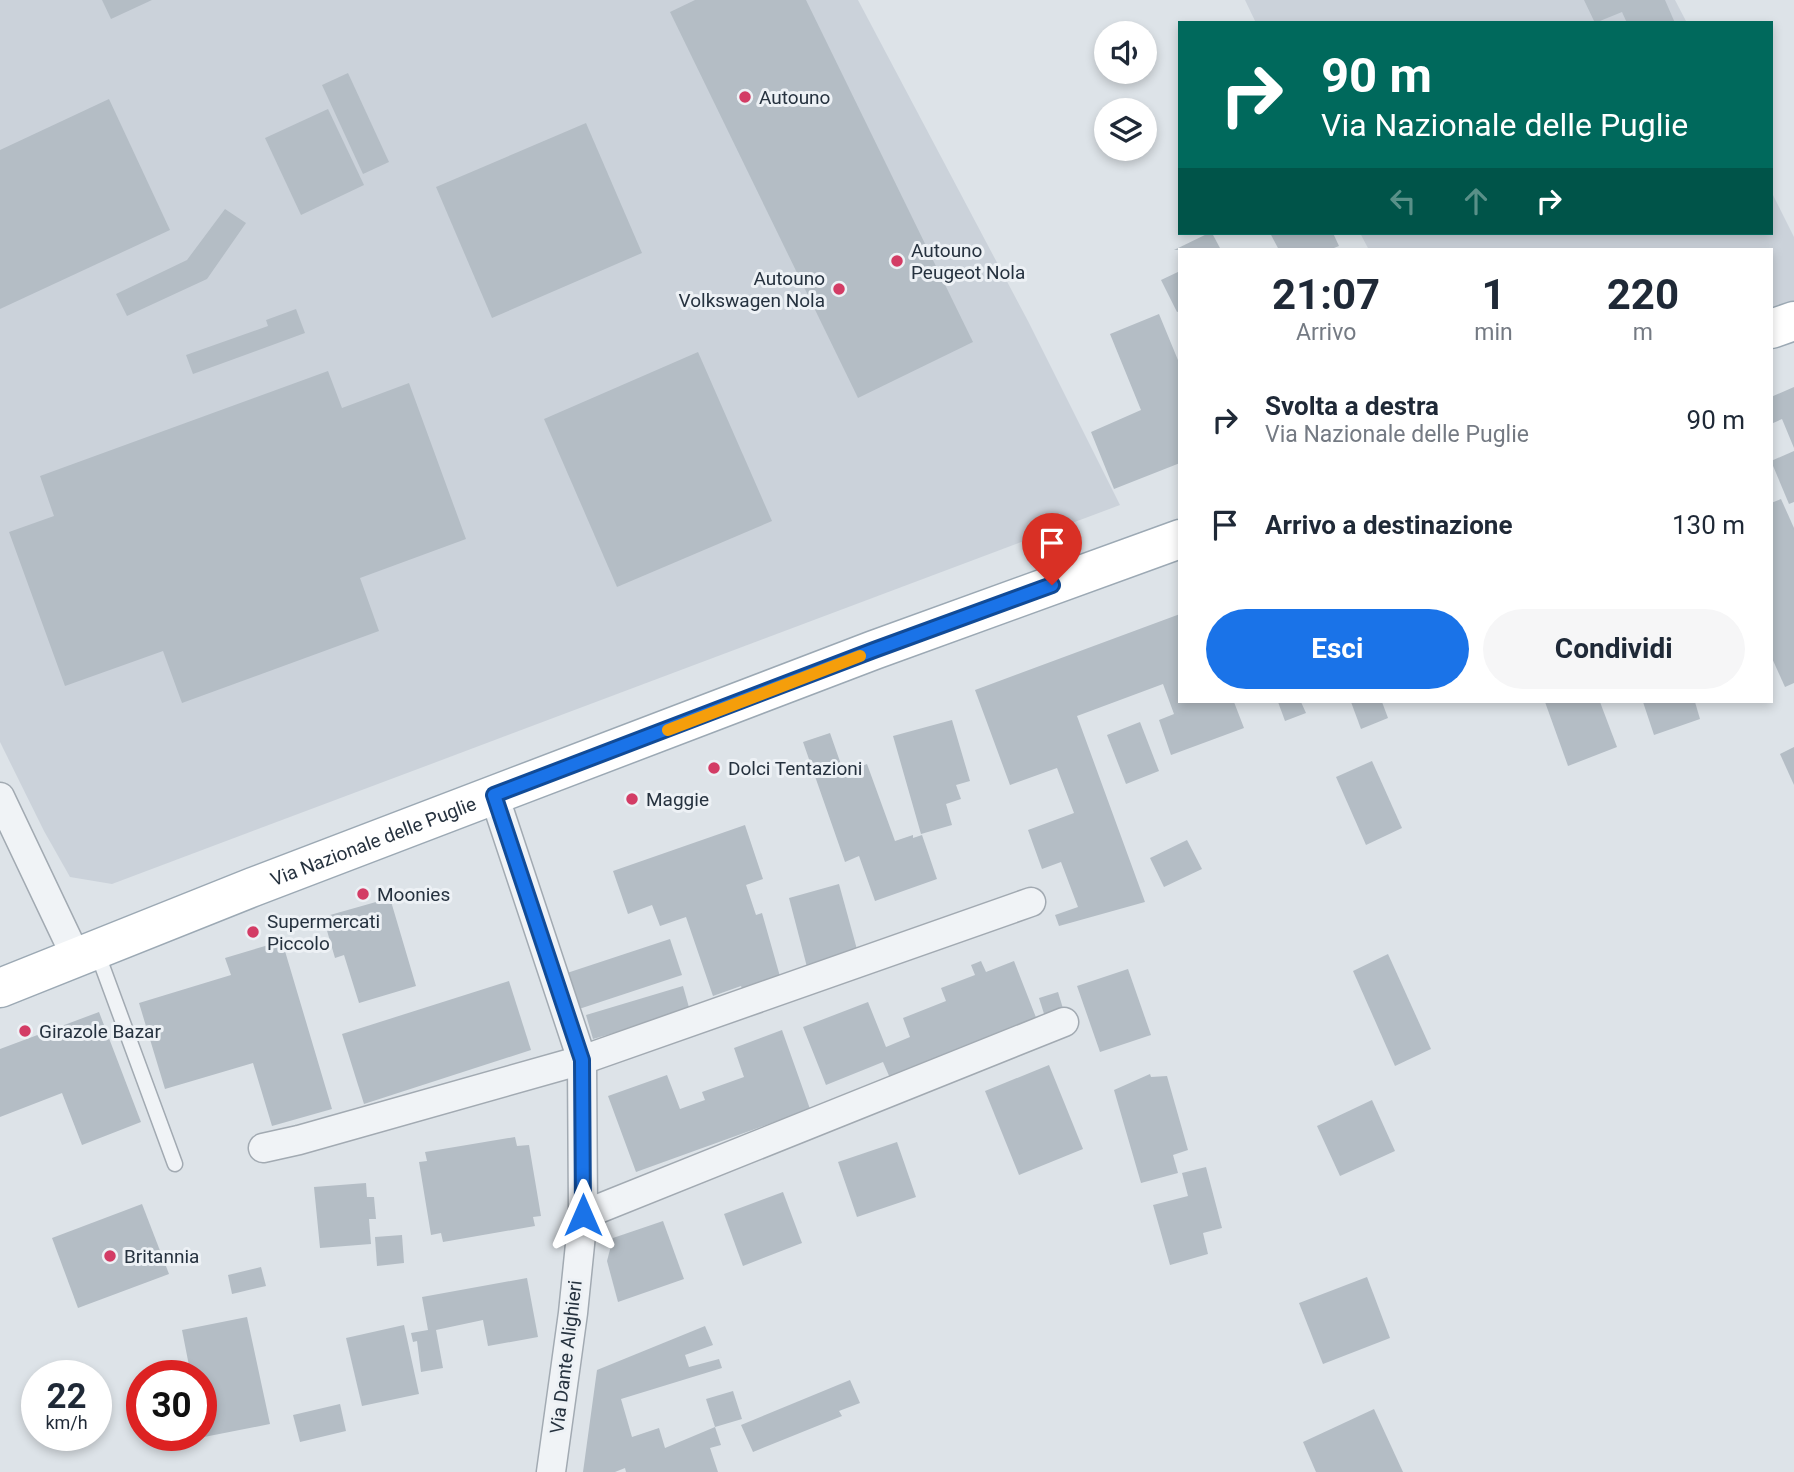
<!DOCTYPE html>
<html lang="it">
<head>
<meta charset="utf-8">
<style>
  :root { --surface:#fff; --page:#f6f6f7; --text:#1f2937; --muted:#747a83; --accent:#1a73e8 }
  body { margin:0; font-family:Roboto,sans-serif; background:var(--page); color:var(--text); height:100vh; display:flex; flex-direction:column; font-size:26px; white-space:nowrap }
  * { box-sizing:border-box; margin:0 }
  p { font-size:23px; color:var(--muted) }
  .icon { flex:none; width:38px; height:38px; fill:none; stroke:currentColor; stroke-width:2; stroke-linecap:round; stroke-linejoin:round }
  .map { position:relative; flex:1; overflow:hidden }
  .sheet { position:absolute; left:1178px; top:248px; width:595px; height:455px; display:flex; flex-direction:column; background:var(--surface); border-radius:0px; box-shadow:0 4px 10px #0003 }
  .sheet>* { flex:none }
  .guide { position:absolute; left:1178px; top:21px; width:595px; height:214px; border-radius:0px; box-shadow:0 4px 10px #0003; background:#00695c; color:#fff; overflow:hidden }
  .tools { position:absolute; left:1094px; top:21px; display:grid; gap:14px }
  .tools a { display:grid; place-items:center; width:63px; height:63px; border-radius:50%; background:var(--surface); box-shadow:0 4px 10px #0003; font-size:35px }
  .speed { position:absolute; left:21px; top:1360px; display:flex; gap:14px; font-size:35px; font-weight:700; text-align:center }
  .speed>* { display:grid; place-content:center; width:91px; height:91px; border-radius:50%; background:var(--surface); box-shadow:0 4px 10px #0003; line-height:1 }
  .speed small { font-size:18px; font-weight:400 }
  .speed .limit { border:10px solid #d22; background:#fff; color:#111 }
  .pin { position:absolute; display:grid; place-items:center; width:60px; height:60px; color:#fff; margin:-72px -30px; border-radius:50% 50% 50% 0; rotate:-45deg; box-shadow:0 0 7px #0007 }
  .pin .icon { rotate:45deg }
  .me { position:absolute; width:77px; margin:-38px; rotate:0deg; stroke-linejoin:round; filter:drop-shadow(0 0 5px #0008) }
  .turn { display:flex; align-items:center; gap:24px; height:147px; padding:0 28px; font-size:32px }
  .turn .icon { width:91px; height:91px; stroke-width:2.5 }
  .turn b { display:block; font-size:49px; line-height:60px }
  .lanes { display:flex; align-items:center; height:66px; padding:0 28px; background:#0003; justify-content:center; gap:35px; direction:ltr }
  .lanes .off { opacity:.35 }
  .eta { display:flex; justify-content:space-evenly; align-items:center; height:119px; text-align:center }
  .eta b { font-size:42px; font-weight:700; line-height:49px }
  .button { display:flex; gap:14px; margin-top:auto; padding:14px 28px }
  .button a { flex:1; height:80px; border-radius:42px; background:var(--accent); color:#fff; font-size:28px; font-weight:700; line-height:80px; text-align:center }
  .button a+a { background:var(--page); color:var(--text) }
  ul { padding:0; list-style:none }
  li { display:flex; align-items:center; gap:21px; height:105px; padding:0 28px }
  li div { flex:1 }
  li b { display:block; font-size:26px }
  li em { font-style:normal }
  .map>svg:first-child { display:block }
  .built { fill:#cbd2da }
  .building { fill:#b4bdc5 }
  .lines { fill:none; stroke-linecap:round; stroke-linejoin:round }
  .lane-casing { stroke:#a2aab2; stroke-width:17 }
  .street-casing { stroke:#a2aab2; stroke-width:31 }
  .primary-casing { stroke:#9ca9b4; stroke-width:41 }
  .lane { stroke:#f0f3f6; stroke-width:14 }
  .street { stroke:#f0f3f6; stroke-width:28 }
  .primary { stroke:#fff; stroke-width:38 }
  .route-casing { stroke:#114b97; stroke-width:18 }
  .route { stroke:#1a73e8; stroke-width:12 }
  .slow { stroke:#f59e0b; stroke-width:12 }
  .poi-dot { fill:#d33c65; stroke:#edf1f5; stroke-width:2.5 }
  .labels { text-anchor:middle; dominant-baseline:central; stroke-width:6; stroke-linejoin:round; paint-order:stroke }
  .poi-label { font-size:19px; fill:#26323f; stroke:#edf1f5; text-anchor:start }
  .street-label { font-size:19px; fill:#26323f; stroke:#edf1f5 }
</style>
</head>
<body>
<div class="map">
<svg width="1794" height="1472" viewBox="0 0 1794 1472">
  <rect width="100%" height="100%" fill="#dde3e8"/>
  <g class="built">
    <polygon points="0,0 858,0 1029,323 1120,505 112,884 70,877 44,831 0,742"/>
    <polygon points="1245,0 1675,0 1687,23 1256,23"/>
    <polygon points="1771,191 1794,237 1794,303 1771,311 1771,250 1369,250 1360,233 1771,233"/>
  </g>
  <g class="building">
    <polygon points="102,0 152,0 111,19"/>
    <polygon points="695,0 806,0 973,342 858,398 670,12"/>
    <polygon points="1584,0 1665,0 1675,23 1627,23 1622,12 1595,23"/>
    <polygon points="348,73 389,162 363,174 322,85"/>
    <polygon points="109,99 170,230 0,309 0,150"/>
    <polygon points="328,109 364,185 301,215 265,138"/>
    <polygon points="586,123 642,253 492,318 436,187"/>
    <polygon points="225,209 246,223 207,279 127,316 116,294 187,260"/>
    <polygon points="1209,233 1212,233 1221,250 1174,250"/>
    <polygon points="1270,233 1333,233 1339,246 1329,250 1279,250"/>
    <polygon points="1180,271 1180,311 1177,312 1161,280"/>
    <polygon points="296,309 305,333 193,374 186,355 268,326 266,320"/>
    <polygon points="1159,314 1180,365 1180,463 1114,489 1091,432 1141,410 1110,334"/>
    <polygon points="698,352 772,521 617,587 544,419"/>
    <polygon points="328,371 342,408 409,383 466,539 360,578 379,631 182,703 163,651 65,686 9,532 54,516 40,476"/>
    <polygon points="1794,387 1794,448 1782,419 1771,424 1771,397"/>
    <polygon points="1794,451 1794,502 1789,504 1771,461"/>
    <polygon points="1781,499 1794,528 1794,683 1785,687 1771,656 1771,503"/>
    <polygon points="1180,614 1180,702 1234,702 1244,728 1171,755 1159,720 1174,714 1163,684 1077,716 1145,902 1059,926 1055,915 1078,907 1061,862 1042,869 1028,830 1074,813 1057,768 1010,785 975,690"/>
    <polygon points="1278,702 1301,702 1306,713 1285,721"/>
    <polygon points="1351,702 1382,702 1388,718 1361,729"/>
    <polygon points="1545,702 1600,702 1617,747 1568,766"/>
    <polygon points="1643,702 1695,702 1700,719 1654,735"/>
    <polygon points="952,720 970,781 956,785 961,799 946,804 952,825 921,834 893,736"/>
    <polygon points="1140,722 1159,771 1126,784 1107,735"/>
    <polygon points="830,733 844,773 867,764 895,841 913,835 913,838 922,835 937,879 875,901 859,856 845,862 803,742"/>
    <polygon points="1794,747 1794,785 1780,754"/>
    <polygon points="1372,761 1402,828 1366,845 1336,777"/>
    <polygon points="745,825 763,879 746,885 756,915 762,913 781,980 744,993 741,986 713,996 686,917 660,926 652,905 628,914 613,871"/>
    <polygon points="1187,840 1202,869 1164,887 1150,858"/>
    <polygon points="839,884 858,953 807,967 789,898"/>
    <polygon points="390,898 416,986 359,1003 344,955 335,958 323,917"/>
    <polygon points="670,939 682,975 579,1009 567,973"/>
    <polygon points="282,941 332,1109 272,1126 253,1063 165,1089 139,1003 231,975 225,958"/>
    <polygon points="1388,954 1431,1049 1395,1066 1353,971"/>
    <polygon points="981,961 986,972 1014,961 1037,1020 890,1078 883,1062 826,1085 803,1027 868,1002 886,1047 910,1037 903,1018 946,1001 941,988 975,975 971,965"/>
    <polygon points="1128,969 1151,1035 1100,1052 1077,986"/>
    <polygon points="509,981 531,1050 364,1104 342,1034"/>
    <polygon points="683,986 690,1011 593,1039 586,1015"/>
    <polygon points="1058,992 1065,1015 1046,1020 1039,998"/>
    <polygon points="99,1012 141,1122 82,1145 62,1093 0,1117 0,1049"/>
    <polygon points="782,1030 810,1109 636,1172 608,1096 667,1075 680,1109 705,1100 702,1092 744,1077 734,1048"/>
    <polygon points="1049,1065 1083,1149 1019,1175 985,1091"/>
    <polygon points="1150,1074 1151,1077 1167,1076 1188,1150 1173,1155 1178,1173 1141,1183 1114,1090"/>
    <polygon points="1372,1100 1395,1151 1340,1176 1317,1126"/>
    <polygon points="515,1137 517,1146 529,1145 541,1216 533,1217 535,1226 443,1242 441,1233 431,1235 419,1162 427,1161 425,1152"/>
    <polygon points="897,1142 916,1197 857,1217 838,1162"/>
    <polygon points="1206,1167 1222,1228 1203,1233 1208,1254 1170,1265 1153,1205 1188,1196 1182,1173"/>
    <polygon points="366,1183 367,1197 374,1197 376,1219 369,1219 371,1244 320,1248 314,1187"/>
    <polygon points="783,1192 802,1243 743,1266 724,1214"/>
    <polygon points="142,1204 169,1274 78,1308 52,1238"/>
    <polygon points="663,1221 684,1279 618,1302 607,1261 613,1238"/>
    <polygon points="402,1235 404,1263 377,1266 375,1237"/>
    <polygon points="261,1267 266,1286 232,1294 228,1275"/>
    <polygon points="1367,1277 1390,1338 1323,1364 1299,1303"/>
    <polygon points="527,1278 538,1337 488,1346 483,1320 436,1330 443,1368 421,1372 417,1341 413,1342 411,1333 428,1330 422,1297"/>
    <polygon points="247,1317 270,1424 204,1437 201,1423 201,1376 191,1376 182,1330"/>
    <polygon points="404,1325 419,1394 362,1406 346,1338"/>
    <polygon points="705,1326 713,1345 685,1355 689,1367 719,1359 722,1368 621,1399 632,1437 659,1428 665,1448 715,1427 706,1399 733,1391 742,1419 715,1427 721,1445 710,1448 718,1472 626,1472 625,1468 615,1472 583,1472 597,1370"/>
    <polygon points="850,1380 860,1403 839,1411 842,1416 753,1452 741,1425"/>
    <polygon points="340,1404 346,1431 300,1442 293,1415"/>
    <polygon points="1374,1409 1403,1472 1316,1472 1303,1442"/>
  </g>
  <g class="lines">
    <defs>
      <polyline id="lane" points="97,952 175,1164"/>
      <g id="street">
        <polyline points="494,795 582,1060 583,1215 573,1313 551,1472"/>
        <polyline points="0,797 76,957"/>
        <polyline points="263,1148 299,1140 582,1060 1031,902"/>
        <polyline points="583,1215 1064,1022"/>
      </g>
      <g id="primary">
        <polyline points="1771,329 1794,321"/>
        <path id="s1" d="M0,988L253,887L874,650L1180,539"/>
      </g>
    </defs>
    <use href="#lane" class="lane-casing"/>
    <use href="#street" class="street-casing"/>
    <use href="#primary" class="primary-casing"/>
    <use href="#lane" class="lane"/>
    <use href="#street" class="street"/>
    <use href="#primary" class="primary"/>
  </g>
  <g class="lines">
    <defs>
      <polyline id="route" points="583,1215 582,1060 494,795 874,650 1052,585"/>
    </defs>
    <use href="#route" class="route-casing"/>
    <use href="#route" class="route"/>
    <polyline class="slow" points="668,730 860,656"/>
  </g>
  <g class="poi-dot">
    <circle cx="745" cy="97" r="7"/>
    <circle cx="897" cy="261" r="7"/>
    <circle cx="839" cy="289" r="7"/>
    <circle cx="714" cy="768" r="7"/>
    <circle cx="632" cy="799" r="7"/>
    <circle cx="363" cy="894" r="7"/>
    <circle cx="253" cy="932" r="7"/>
    <circle cx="25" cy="1031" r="7"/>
    <circle cx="110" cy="1256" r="7"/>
  </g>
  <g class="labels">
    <g class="poi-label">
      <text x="759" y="97">Autouno</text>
      <text x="911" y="250">Autouno<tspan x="911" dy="22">Peugeot Nola</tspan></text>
      <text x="825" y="278" text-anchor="end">Autouno<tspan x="825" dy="22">Volkswagen Nola</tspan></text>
      <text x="728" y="768">Dolci Tentazioni</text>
      <text x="646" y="799">Maggie</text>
      <text x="377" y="894">Moonies</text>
      <text x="267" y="921">Supermercati<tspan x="267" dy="22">Piccolo</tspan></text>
      <text x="39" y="1031">Girazole Bazar</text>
      <text x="124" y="1256">Britannia</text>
    </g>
    <g class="street-label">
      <text stroke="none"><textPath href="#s1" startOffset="401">Via Nazionale delle Puglie</textPath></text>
      <text transform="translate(566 1357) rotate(-83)">Via Dante Alighieri</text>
    </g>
  </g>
</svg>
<div class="tools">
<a><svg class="icon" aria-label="sound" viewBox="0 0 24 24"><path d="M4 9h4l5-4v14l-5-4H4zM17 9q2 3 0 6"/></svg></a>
<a><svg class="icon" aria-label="layers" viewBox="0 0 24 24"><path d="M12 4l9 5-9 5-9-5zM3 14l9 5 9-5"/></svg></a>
</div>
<div class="speed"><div>22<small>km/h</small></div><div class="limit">30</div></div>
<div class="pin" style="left:1052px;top:585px;background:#d93025"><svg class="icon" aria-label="arrive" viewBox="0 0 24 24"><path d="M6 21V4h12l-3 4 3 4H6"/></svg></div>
<svg class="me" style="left:583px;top:1215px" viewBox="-20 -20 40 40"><path d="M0-17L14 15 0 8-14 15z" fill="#1a73e8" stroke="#fff" stroke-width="4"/></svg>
<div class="guide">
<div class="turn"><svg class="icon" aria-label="right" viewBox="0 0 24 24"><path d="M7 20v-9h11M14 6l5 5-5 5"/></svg><div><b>90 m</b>Via Nazionale delle Puglie</div></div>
<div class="lanes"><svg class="icon off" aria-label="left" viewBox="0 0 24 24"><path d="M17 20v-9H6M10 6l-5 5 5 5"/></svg><svg class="icon off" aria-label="ahead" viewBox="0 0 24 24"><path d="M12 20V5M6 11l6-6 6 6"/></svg><svg class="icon" aria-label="right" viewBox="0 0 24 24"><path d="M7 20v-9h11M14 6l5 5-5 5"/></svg></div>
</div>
<section class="sheet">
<div class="eta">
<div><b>21:07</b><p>Arrivo</p></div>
<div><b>1</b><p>min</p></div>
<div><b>220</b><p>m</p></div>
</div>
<ul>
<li><svg class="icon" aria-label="right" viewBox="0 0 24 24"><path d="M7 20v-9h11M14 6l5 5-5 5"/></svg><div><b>Svolta a destra</b><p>Via Nazionale delle Puglie</p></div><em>90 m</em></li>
<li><svg class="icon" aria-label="arrive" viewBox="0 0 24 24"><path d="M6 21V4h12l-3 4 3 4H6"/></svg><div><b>Arrivo a destinazione</b></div><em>130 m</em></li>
</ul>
<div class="button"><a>Esci</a><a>Condividi</a></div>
</section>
</div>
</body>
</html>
